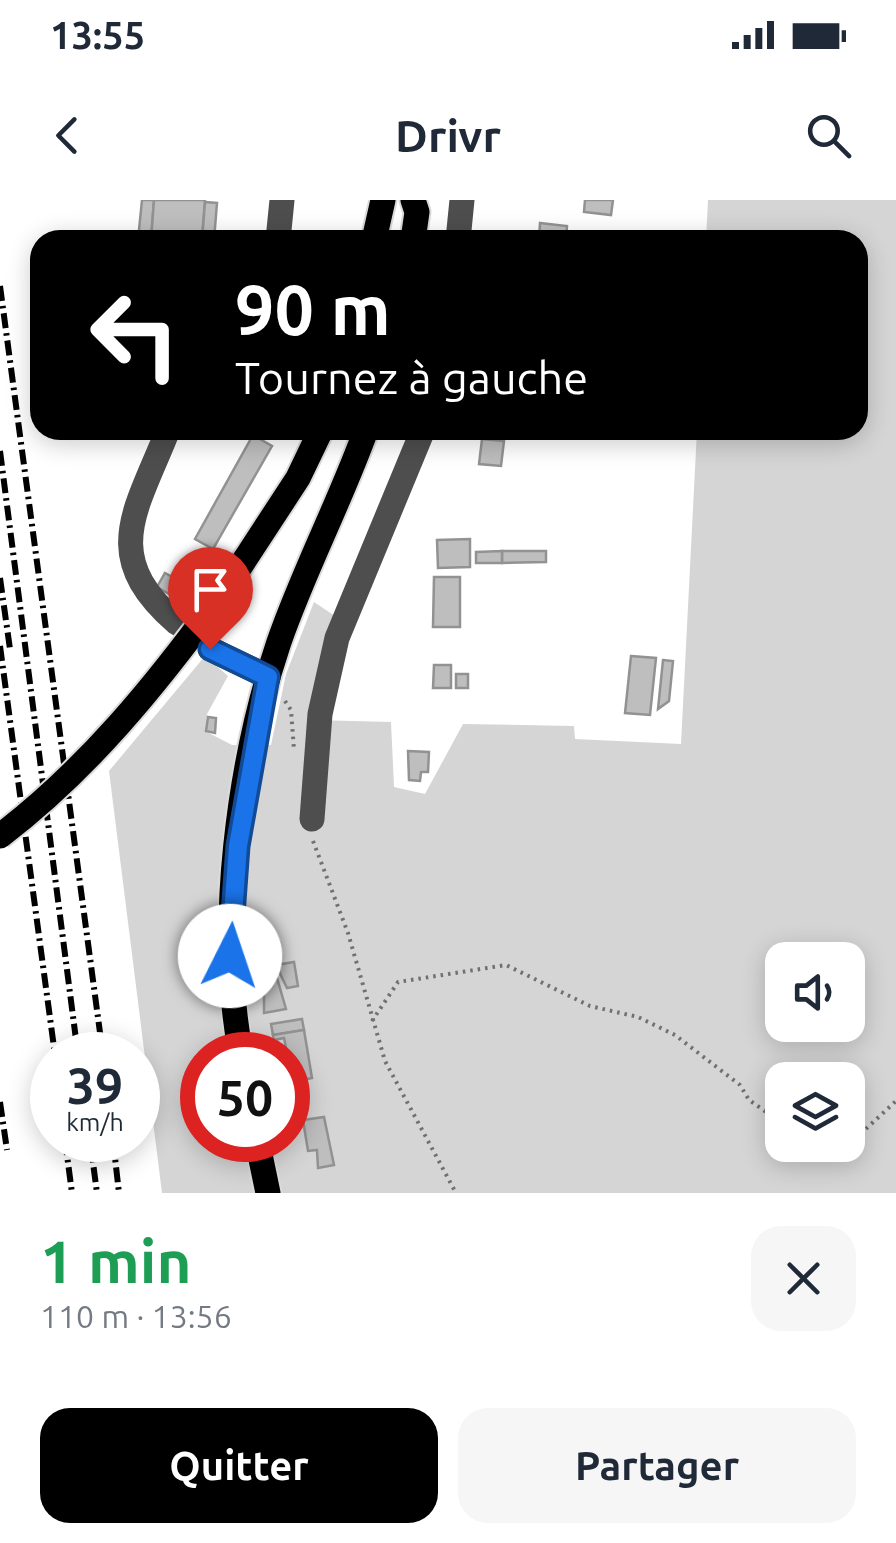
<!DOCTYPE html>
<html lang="fr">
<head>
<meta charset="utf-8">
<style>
  :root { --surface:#fff; --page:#f6f6f7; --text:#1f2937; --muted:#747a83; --accent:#000 }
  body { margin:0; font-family:Ubuntu,sans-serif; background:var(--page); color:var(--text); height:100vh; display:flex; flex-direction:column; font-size:38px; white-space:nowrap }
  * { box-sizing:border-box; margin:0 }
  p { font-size:32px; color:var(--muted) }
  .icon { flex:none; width:55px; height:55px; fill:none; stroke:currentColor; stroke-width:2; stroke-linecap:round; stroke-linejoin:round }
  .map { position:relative; height:993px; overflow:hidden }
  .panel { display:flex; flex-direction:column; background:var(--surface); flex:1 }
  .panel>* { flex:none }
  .hud { position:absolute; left:30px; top:30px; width:838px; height:210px; border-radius:30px; box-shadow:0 5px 25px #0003; background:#000; color:#fff; overflow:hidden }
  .tools { position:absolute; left:765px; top:742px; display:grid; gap:20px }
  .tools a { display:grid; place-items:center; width:100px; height:100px; border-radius:20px; background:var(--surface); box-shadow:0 5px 25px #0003; font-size:50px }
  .speed { position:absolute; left:30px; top:832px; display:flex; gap:20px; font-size:50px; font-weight:700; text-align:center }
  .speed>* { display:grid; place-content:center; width:130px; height:130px; border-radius:50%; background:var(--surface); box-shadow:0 5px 25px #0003; line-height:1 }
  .speed small { font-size:25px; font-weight:400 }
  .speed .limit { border:15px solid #d22; background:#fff; color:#111 }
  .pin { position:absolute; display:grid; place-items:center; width:85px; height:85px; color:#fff; margin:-102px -42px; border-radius:50% 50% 50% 0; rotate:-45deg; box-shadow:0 0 10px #0007 }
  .pin .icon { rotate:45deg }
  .me { position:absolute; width:110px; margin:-55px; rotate:4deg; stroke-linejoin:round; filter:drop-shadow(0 0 8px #0008) }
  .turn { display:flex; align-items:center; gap:35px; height:210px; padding:0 40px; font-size:45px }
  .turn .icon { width:130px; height:130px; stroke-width:2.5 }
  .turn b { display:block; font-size:70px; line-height:85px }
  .round { display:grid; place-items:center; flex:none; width:105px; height:105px; border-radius:30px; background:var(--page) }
  .overview { display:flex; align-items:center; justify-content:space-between; height:170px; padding:0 40px }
  h1 { font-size:60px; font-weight:700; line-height:75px; color:#1e9e55 }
  .button { display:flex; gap:20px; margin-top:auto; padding:20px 40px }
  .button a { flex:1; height:115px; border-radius:30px; background:var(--accent); color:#fff; font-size:40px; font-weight:700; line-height:115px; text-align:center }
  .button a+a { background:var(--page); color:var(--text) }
  .status { display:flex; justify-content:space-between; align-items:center; height:70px; padding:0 50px; background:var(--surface); direction:ltr }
  .status svg { height:28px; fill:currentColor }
  header { display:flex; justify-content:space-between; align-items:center; height:130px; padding:0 40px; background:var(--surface); font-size:45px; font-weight:700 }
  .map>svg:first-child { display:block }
  .green { fill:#d5d5d5; fill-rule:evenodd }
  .building { fill:#bebebe; stroke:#929292; stroke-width:2.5 }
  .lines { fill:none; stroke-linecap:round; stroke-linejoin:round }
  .major-casing { stroke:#dbdbdb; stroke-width:29 }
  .path { stroke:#707070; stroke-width:4; stroke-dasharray:2.5 5; stroke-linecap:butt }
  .minor { stroke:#4e4e4e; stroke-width:25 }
  .major { stroke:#000; stroke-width:25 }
  .rail { stroke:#000; stroke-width:6; stroke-dasharray:15 5 2.5 5; stroke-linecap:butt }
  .major-bridge-casing { stroke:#dbdbdb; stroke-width:29; stroke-linecap:butt }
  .major-bridge { stroke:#000; stroke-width:25 }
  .route-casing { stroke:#114b97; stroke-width:25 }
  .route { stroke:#1a73e8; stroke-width:18 }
</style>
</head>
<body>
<div class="status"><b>13:55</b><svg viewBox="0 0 49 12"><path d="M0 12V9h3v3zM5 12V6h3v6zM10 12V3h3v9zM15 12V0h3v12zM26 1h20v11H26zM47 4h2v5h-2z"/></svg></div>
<header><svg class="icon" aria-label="back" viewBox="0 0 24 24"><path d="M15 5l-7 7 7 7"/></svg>Drivr<svg class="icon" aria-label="search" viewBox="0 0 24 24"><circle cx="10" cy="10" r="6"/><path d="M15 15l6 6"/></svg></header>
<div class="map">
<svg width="896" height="993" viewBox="0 0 896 993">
  <rect width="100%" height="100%" fill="#fff"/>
  <path class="green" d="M708,0H896V993H162L109,571L205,456L228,476L207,514L205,531L232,545H271L286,474L314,402L335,416L314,520L391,522L394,587L425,594L463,524L574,526L575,539L681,544L697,230H858V40H706ZM782,760H848V825H782ZM202,855H288V940H202ZM782,880H848V945H782Z"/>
  <g class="building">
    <polygon points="142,0 154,0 151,40 138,40"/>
    <polygon points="154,0 205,0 202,40 151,40"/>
    <polygon points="585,0 613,0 611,15 584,12"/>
    <polygon points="205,2 217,3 214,40 202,40"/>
    <polygon points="540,23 567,26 566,40 539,40"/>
    <polygon points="253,235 272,246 213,349 195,339"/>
    <polygon points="482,239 504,241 501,266 479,264"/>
    <polygon points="470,339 470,367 438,368 437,340"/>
    <polygon points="502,351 546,351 546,362 502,363"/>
    <polygon points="502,351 502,363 476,363 476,352"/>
    <polygon points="165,373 187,385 178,399 157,387"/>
    <polygon points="434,377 460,377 460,427 433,427"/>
    <polygon points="631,456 656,458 650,515 625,513"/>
    <polygon points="663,460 673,461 669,501 658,509"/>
    <polygon points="434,465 451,465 451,488 433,488"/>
    <rect x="456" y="474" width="12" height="14"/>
    <polygon points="208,517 216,518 215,533 206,531"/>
    <polygon points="408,551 429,552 428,572 421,572 420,581 409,580"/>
    <polygon points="294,762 298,786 287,788 276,765"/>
    <polygon points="277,778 286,809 264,813 264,780"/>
    <polygon points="302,819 304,830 273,835 271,824"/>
    <polygon points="304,830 312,878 293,882 284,838 274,840 273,835"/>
    <polygon points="324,917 334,965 318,968 317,950 308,951 303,920"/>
  </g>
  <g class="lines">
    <defs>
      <g id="major">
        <polyline points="374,40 383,0"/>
        <polyline points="413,40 417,12 413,0"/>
        <polyline points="221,396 298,278 321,230"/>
        <path d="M241,855C217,728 238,564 279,442C304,370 340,302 366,230"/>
        <polyline points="257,940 268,993"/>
      </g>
    </defs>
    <use href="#major" class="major-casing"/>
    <g class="path">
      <polyline points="285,501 291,510 294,550"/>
      <polyline points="313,641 348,733 385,861 456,993"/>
      <polyline points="372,821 398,782 506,765 590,806 638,817 675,835 740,885 749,900 782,923"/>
      <polyline points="848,936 855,939 896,901"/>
      <polyline points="800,945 805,945"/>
    </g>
    <g class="minor">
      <polyline points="278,40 282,0"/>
      <polyline points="458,40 462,0"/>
      <path d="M168,230C136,311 99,356 177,423"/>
      <polyline points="210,449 268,477"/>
      <polyline points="312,619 320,514 337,438 423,230"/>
    </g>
    <use href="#major" class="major"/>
    <g class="rail">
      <polyline points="0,86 103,855"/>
      <polyline points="0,251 78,855"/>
      <polyline points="0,378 10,449"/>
      <polyline points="0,446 55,855"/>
      <polyline points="0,902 7,950"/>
      <polyline points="65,940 72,993"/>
      <polyline points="90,940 97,993"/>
      <polyline points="113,940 119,993"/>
    </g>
    <defs>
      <path id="major-bridge" d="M0,636C88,569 156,485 221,396"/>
    </defs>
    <use href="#major-bridge" class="major-bridge-casing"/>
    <use href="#major-bridge" class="major-bridge"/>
  </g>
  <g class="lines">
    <defs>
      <polyline id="route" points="210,449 268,477 238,646 230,756"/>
    </defs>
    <use href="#route" class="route-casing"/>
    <use href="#route" class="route"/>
  </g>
</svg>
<div class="tools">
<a><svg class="icon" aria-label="sound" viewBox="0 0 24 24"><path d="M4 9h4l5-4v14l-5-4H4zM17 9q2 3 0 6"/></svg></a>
<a><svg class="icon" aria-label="layers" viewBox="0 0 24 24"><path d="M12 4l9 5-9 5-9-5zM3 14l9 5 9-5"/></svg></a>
</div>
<div class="speed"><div>39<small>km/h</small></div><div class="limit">50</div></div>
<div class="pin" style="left:210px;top:449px;background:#d93025"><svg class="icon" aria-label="arrive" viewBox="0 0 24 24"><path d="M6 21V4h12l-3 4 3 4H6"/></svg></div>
<svg class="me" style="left:230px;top:756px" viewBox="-20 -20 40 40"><circle r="19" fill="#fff"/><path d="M0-13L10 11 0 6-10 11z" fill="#1a73e8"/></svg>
<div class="hud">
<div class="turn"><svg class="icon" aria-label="left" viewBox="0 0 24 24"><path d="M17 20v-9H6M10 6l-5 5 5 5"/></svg><div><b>90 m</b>Tournez à gauche</div></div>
</div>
</div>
<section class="panel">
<div class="overview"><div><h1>1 min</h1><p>110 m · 13:56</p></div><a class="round"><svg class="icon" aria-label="close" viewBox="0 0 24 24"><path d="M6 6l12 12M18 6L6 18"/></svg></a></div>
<div class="button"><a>Quitter</a><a>Partager</a></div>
</section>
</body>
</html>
